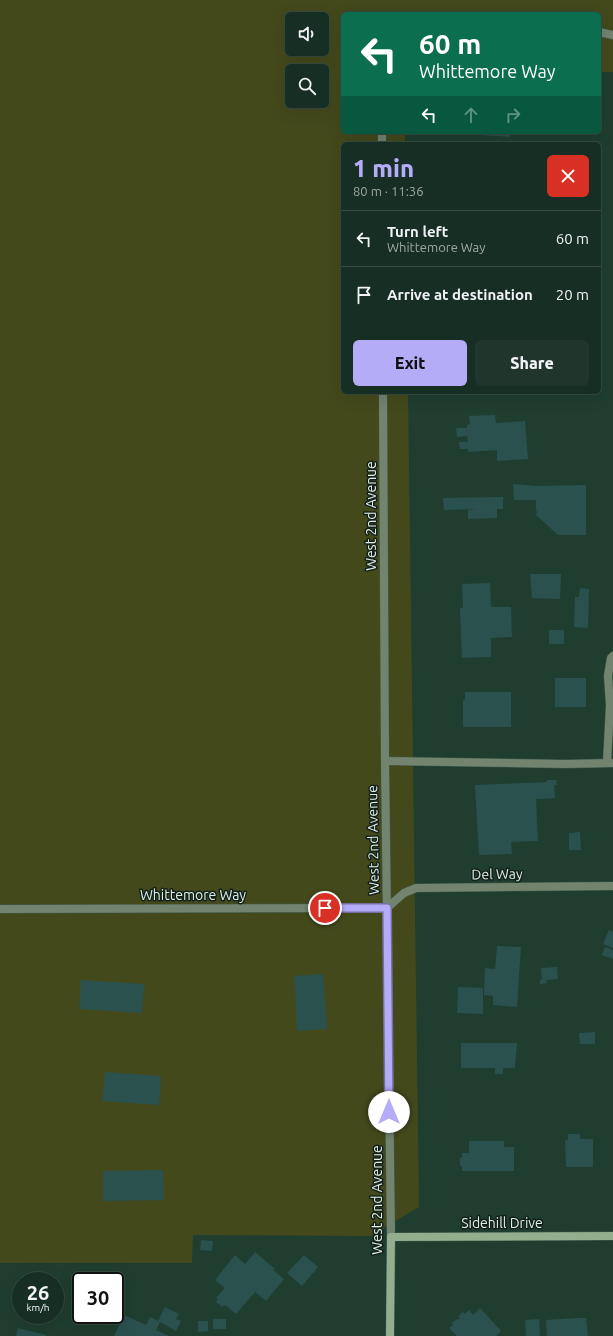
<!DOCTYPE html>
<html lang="en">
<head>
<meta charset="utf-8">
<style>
  :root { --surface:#172e24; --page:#20362c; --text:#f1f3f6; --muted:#9ea8a6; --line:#364a41; --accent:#b5acf8 }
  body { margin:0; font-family:Ubuntu,sans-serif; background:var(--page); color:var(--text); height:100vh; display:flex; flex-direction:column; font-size:15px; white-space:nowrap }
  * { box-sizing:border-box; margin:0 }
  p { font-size:13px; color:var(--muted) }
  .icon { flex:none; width:22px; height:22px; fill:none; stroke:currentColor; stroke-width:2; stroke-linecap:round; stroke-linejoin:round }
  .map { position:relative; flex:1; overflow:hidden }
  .side { position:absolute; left:341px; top:142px; width:260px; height:252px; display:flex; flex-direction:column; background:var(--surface); border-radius:6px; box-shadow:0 4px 16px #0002,0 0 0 1px var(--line) }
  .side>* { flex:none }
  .hud { position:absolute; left:341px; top:12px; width:260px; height:122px; border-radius:6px; box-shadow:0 4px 16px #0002,0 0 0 1px var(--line); background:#0b6e4f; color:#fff; overflow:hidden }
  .buttons { position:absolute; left:285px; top:12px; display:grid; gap:8px }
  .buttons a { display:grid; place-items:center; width:44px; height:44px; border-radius:6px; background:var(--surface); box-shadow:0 4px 16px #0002,0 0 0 1px var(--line); font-size:20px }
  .speed { position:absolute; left:12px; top:1272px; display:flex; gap:8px; font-size:20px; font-weight:700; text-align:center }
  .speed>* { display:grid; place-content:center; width:52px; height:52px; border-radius:50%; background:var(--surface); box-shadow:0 4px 16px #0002,0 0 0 1px var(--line); line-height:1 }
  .speed small { font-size:10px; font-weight:400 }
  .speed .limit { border:2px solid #111; border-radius:6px; background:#fff; color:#111 }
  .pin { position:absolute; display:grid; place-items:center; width:34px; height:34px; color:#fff; margin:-17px; border:2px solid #fff; border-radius:50%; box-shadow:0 1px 4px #0007 }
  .me { position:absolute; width:44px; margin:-22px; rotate:0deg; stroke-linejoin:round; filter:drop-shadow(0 0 3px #0008) }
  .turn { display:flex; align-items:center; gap:14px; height:84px; padding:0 12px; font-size:18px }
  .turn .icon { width:52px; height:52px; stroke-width:2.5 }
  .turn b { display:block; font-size:28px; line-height:34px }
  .lanes { display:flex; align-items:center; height:38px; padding:0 12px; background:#0003; justify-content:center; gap:20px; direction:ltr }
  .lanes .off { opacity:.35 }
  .round { display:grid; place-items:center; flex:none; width:42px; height:42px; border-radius:6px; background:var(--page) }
  .overview { display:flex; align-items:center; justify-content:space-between; height:68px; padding:0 12px }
  h1 { font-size:24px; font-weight:800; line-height:30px; color:var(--accent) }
  .action { display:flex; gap:8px; margin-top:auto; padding:8px 12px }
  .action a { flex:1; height:46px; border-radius:6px; background:var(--accent); color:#111; font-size:16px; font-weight:800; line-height:46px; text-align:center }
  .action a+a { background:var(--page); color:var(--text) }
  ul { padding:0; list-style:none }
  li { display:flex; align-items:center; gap:12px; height:56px; padding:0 12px; border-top:1px solid var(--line) }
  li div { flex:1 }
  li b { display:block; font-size:15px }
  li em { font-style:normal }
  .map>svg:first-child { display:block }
  .green { fill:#44491c; fill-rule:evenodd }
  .building { fill:#2a514e }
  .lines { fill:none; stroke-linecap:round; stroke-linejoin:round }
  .lane-casing { stroke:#3d5a4d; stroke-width:9 }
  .street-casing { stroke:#3d5a4d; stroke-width:9 }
  .secondary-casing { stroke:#3d5a4d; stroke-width:9 }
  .lane { stroke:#72836e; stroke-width:8 }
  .street { stroke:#72836e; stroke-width:8 }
  .secondary { stroke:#93ae8c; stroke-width:8 }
  .route-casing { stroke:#7670a1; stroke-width:10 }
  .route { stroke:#b5acf8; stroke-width:7 }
  .labels { text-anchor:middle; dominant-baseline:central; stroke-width:3; stroke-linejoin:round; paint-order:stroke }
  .street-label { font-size:14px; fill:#ddefe6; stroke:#14211b }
</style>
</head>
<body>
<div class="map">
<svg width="613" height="1336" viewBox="0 0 613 1336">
  <rect width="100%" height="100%" fill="#1f3e30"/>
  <path class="green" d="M0,0H613V72H599V14H343V132H405V144H343V392H408L419,1207L370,1236L193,1235L192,1263H0ZM292,19H322V49H292ZM292,71H322V101H292Z"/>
  <g class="building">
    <polygon points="482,132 510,132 510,137 481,135"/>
    <rect x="552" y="132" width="19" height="3"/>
    <polygon points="495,415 496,423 525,421 528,459 497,461 497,450 468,452 468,449 460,449 459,442 468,442 467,436 457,437 456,428 467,428 467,425 470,424 469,416"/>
    <polygon points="513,484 536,486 586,485 586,535 558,535 535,514 538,512 536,511 536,500 514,500"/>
    <polygon points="503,497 503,509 497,509 497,518 468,519 468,510 476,509 444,510 443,498"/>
    <polygon points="530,574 561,574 560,599 532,598"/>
    <polygon points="490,583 491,607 511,607 512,637 491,638 491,657 462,658 460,608 463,608 462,584"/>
    <polygon points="580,588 589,589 588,628 574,627 575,597 579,597"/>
    <rect x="549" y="630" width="15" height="14"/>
    <rect x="555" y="678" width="31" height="29"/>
    <polygon points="465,692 511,692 511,727 463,727 463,700 465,700"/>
    <polygon points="547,780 556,780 557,785 554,785 555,798 536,799 538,841 511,842 512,854 479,855 475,785 547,782"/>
    <polygon points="580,832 581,850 569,850 569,833"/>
    <polygon points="609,930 613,932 613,948 603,944"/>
    <polygon points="497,946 521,947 517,1007 493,1005 493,996 484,995 485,968 495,969"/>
    <polygon points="605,947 613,950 613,959 602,955"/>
    <polygon points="557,967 558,979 546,980 547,983 540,984 540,980 542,980 541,968"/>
    <polygon points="323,974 327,1029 297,1031 294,976"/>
    <polygon points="81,980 144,984 142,1013 79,1009"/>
    <polygon points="458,987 483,988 483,1014 457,1013"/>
    <polygon points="595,1032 595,1044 580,1044 579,1033"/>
    <polygon points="461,1043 517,1043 515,1068 503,1068 503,1074 495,1074 495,1068 461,1068"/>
    <polygon points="105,1072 161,1076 159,1105 102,1101"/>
    <polygon points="568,1134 580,1134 580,1139 593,1139 593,1167 566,1167 565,1140 568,1140"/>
    <polygon points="469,1141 504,1141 504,1147 514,1147 514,1171 462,1171 462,1166 460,1166 460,1158 462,1158 462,1153 469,1153"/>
    <polygon points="163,1170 164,1200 103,1201 103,1171"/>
    <polygon points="201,1240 213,1241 212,1251 200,1250"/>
    <polygon points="255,1252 275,1269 273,1270 284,1279 266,1301 255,1292 236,1314 225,1305 222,1307 216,1302 218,1299 216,1298 225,1288 215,1280 235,1255 245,1264"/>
    <polygon points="304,1255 318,1267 302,1286 287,1273"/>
    <polygon points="165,1307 179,1314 176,1319 181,1321 176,1331 160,1322 156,1330 169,1336 114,1336 124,1315 146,1325 150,1317 158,1321"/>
    <polygon points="480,1308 501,1331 496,1336 457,1336 449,1328 453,1325 452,1323 457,1319 458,1320 460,1318 458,1317 463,1312 465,1314 469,1310 473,1315"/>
    <polygon points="577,1318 586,1318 588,1336 547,1336 546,1320"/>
    <rect x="213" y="1319" width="13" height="10"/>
    <polygon points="539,1319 540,1336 526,1336 525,1320"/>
    <polygon points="198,1321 208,1321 208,1331 198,1332"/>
    <polygon points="18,1328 46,1335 46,1336 16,1336"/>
  </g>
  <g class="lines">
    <defs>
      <g id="lane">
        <polyline points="385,761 565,764 613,763"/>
        <polyline points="607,763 610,705 608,676 611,658 613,656"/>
        <polyline points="387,908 404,893 416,888 613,886"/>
      </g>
      <g id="street">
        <polyline points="599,32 613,35"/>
        <polyline points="382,132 382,144"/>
        <polyline points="383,392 385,761 391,1237"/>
        <polyline points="0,909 387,908"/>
      </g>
      <polyline id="secondary" points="390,1336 391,1237 613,1236"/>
    </defs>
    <use href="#lane" class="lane-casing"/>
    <use href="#street" class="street-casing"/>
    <use href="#secondary" class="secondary-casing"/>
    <use href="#lane" class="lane"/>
    <use href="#street" class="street"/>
    <use href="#secondary" class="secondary"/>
  </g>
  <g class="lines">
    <defs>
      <polyline id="route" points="325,908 387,908 389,1112"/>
    </defs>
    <use href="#route" class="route-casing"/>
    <use href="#route" class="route"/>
  </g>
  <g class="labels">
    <g class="street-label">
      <text transform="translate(371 516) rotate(-90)">West 2nd Avenue</text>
      <text transform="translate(373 840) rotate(-91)">West 2nd Avenue</text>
      <text transform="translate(497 874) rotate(-1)">Del Way</text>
      <text x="193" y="895">Whittemore Way</text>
      <text transform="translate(377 1200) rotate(-90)">West 2nd Avenue</text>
      <text x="502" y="1223">Sidehill Drive</text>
    </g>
  </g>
</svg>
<div class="buttons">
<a><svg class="icon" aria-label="sound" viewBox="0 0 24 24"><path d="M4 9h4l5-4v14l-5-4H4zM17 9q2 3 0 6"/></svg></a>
<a><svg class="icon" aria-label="search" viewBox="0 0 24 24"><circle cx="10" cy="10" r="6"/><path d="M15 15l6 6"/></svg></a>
</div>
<div class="speed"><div>26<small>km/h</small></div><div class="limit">30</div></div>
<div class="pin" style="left:325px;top:908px;background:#d93025"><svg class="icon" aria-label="arrive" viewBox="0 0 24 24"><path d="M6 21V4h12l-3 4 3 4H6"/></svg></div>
<svg class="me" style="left:389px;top:1112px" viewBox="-20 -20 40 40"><circle r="19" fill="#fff"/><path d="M0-13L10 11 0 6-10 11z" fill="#b5acf8"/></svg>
<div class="hud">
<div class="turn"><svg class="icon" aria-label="left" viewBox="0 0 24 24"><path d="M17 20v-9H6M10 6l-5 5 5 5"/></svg><div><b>60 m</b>Whittemore Way</div></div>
<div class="lanes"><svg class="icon" aria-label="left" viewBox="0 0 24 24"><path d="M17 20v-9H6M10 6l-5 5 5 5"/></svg><svg class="icon off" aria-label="ahead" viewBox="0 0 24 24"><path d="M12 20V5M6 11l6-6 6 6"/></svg><svg class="icon off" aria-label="right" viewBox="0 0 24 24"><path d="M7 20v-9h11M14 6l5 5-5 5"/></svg></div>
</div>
<section class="side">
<div class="overview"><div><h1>1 min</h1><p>80 m · 11:36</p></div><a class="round" style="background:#d93025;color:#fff"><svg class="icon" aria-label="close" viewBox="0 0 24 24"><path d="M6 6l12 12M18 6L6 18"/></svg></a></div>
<ul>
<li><svg class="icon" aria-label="left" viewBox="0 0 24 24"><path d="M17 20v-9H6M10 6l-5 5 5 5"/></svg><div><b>Turn left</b><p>Whittemore Way</p></div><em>60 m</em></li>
<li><svg class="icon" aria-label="arrive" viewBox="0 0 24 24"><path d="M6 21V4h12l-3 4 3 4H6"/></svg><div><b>Arrive at destination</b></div><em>20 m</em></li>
</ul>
<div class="action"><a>Exit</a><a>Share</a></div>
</section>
</div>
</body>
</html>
